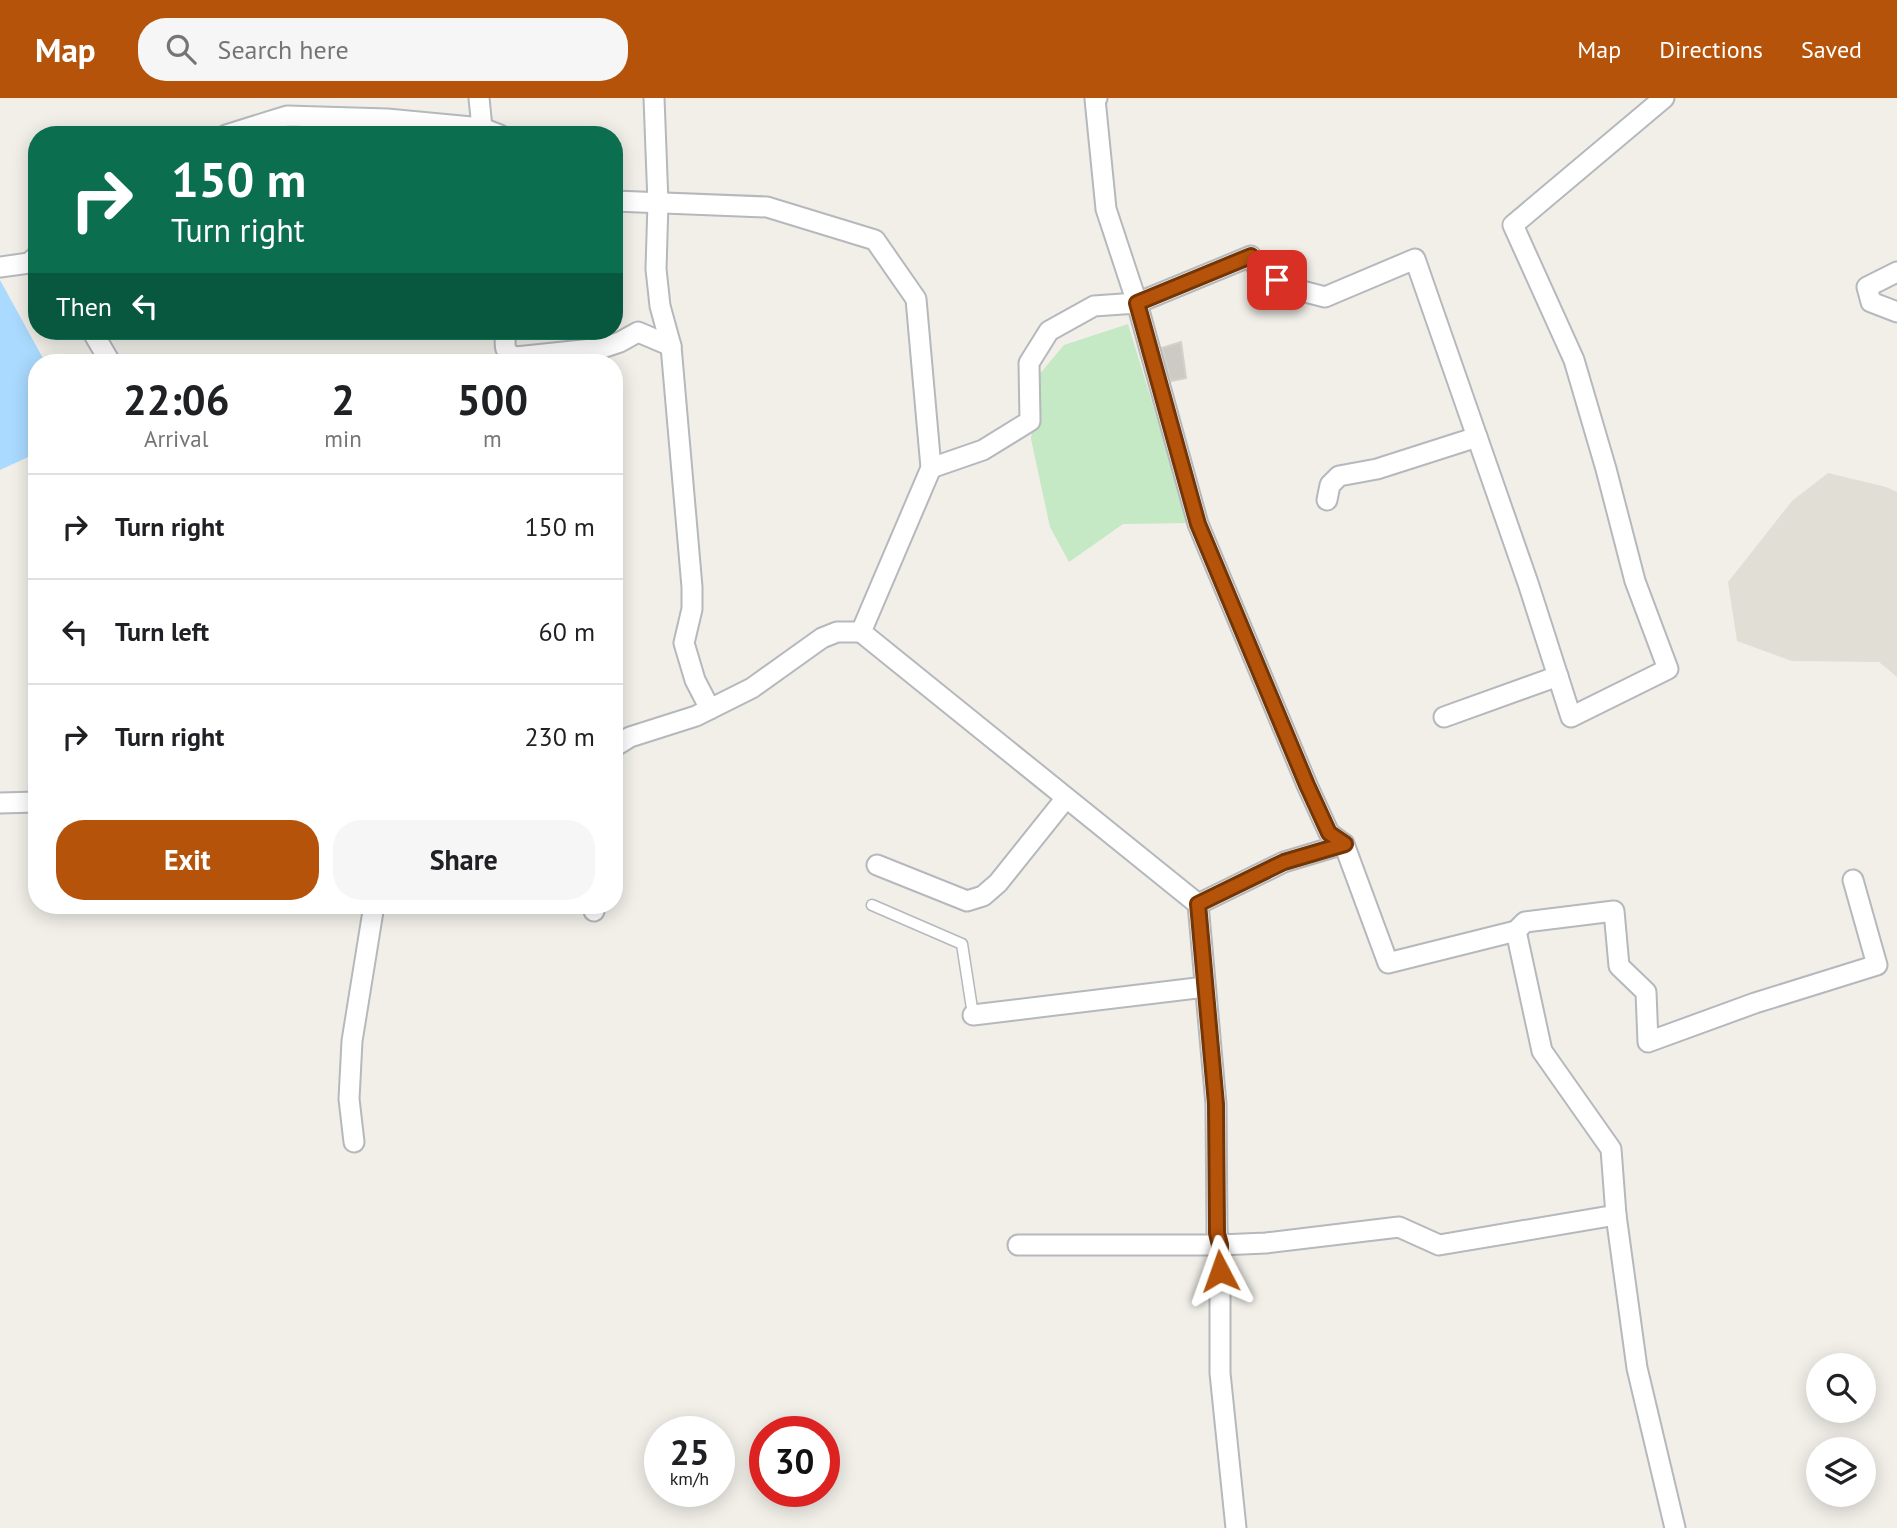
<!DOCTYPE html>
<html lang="en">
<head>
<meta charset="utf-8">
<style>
  :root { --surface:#fff; --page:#f6f6f6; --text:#202124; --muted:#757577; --line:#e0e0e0; --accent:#b45309 }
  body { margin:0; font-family:"PT Sans",sans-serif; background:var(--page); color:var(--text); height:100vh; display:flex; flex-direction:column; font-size:26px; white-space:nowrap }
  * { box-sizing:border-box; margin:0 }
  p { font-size:23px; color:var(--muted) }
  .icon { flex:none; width:38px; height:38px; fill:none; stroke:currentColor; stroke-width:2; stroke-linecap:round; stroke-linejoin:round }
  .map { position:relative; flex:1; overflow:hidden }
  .drawer { position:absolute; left:28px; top:256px; width:595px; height:560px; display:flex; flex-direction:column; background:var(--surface); border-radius:28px; box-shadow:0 4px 18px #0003 }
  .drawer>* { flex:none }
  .hud { position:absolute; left:28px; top:28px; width:595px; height:214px; border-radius:28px; box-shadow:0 4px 18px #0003; background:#0b6e4f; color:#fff; overflow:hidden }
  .fabs { position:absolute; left:1806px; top:1255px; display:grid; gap:14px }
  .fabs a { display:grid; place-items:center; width:70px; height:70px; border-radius:50%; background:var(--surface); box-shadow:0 4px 18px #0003; font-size:35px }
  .speed { position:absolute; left:644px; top:1318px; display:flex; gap:14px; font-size:35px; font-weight:700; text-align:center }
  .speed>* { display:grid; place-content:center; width:91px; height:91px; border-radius:50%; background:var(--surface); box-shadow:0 4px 18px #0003; line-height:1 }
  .speed small { font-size:18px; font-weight:400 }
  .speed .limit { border:10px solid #d22; background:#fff; color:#111 }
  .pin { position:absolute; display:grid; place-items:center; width:60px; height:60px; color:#fff; margin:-30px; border-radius:14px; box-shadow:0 4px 10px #0006 }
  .me { position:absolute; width:77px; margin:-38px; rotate:356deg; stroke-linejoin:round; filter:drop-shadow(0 0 5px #0008) }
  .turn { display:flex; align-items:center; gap:24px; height:147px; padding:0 28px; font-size:32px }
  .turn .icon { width:91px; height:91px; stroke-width:2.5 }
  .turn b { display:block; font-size:49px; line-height:60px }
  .then { display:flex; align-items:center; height:66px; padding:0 28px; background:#0003; gap:14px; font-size:26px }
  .eta { display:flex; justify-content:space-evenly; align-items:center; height:119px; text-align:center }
  .eta b { font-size:42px; font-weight:700; line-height:49px }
  .action { display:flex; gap:14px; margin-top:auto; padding:14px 28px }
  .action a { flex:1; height:80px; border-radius:28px; background:var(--accent); color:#fff; font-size:28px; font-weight:700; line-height:80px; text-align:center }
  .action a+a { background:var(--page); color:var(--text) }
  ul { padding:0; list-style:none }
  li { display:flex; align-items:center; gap:21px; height:105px; padding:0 28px; border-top:2px solid var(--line) }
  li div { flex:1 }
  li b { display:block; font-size:26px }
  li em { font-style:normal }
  header { display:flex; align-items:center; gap:42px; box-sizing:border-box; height:98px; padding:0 35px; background:var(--accent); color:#fff }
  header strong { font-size:33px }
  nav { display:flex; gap:38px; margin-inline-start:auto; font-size:24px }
  .search { width:490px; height:63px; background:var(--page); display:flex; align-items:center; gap:18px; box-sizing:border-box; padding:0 24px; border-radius:28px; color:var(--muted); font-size:26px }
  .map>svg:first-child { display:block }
  .education { fill:#e1ded6 }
  .green { fill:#c5e8c5 }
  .water { fill:#aadaff }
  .building { fill:#cccac5; stroke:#d6d1c6; stroke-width:2 }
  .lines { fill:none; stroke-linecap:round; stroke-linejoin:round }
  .service-casing { stroke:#b5b8bc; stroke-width:13 }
  .minor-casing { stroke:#b5b8bc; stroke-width:23 }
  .service { stroke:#fff; stroke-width:10 }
  .minor { stroke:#fff; stroke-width:19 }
  .route-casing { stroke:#753606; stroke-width:18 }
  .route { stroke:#b45309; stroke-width:12 }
</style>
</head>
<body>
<header>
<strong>Map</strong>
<div class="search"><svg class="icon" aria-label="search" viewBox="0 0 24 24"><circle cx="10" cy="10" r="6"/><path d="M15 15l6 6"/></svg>Search here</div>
<nav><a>Map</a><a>Directions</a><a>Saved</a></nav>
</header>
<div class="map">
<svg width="1897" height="1430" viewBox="0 0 1897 1430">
  <rect width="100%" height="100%" fill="#f1efe8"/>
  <polygon class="education" points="1828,375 1886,389 1897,394 1897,579 1879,564 1792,563 1737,543 1728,484 1792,403"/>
  <polygon class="green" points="1128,226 1189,425 1123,426 1069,464 1050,429 1031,341 1038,278 1064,247"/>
  <polygon class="water" points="0,182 45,264 37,264 37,355 0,372"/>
  <polygon class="building" points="1181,244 1186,280 1171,283 1162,250"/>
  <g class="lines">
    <defs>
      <polyline id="service" points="872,807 962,846 973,917"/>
      <g id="minor">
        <polyline points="479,0 482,30 480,37"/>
        <polyline points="654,0 658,105 656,171 660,208 671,248 692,489 692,511 684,545 695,582 710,611"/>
        <polyline points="1097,0 1095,1 1106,111 1137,205 1251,158 1259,173 1294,191 1325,199 1415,161 1528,485 1571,619 1668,571 1635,483 1606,371 1574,262 1513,127 1664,0"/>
        <polyline points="226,37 287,18 387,21 482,30 500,37"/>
        <polyline points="614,103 767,109 875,142 916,201 931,370 861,534 1198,806 1216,1006 1217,1134 1220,1147 1266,1145 1399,1129 1439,1147 1616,1117 1637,1270 1675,1430"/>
        <polyline points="0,169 29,165 37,158"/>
        <polyline points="1897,174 1867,189 1871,204 1897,214"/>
        <polyline points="92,233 110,264"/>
        <path d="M506,233C505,245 502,255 516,259L602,250L620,244L638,234L671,248"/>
        <polyline points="931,370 983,352 1030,323 1029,265 1049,233 1094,208 1137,205 1198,426 1307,687 1329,735 1344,746 1388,865 1516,833 1542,953 1611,1051 1616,1117"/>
        <polyline points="1327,402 1330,387 1339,378 1377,371 1477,339"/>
        <polyline points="1444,619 1558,578"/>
        <polyline points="614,649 630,639 696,618 752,590 822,540 837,534 861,534"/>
        <polyline points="0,705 37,704"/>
        <polyline points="877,767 967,803 983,798 998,785 1066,700"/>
        <polyline points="1198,806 1284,764 1344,746"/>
        <polyline points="592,807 594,813"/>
        <polyline points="1516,833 1525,824 1614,813 1619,868 1646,894 1648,944 1755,905 1877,867 1853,782"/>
        <polyline points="973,917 1205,889"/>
        <polyline points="354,1044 349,1001 352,943 374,807"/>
        <polyline points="1018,1147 1220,1147 1220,1275 1236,1430"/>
      </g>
    </defs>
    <use href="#service" class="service-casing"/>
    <use href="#minor" class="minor-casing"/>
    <use href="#service" class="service"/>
    <use href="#minor" class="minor"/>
  </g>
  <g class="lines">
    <defs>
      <polyline id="route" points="1220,1173 1220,1147 1217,1135 1216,1006 1198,806 1284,764 1345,746 1329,735 1307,687 1198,426 1137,205 1251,158 1259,173 1277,182"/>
    </defs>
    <use href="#route" class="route-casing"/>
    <use href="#route" class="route"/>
  </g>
</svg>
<div class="fabs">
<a><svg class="icon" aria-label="search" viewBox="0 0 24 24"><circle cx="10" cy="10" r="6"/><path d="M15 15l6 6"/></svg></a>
<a><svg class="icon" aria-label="layers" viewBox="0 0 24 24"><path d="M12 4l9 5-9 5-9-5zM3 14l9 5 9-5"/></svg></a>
</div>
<div class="speed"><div>25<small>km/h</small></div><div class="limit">30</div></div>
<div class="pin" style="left:1277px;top:182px;background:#d93025"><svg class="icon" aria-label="arrive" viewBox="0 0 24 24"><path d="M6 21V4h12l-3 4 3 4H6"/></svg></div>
<svg class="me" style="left:1220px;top:1173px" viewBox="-20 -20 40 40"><path d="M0-17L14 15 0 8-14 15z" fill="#b45309" stroke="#fff" stroke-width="4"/></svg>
<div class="hud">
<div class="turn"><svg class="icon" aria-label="right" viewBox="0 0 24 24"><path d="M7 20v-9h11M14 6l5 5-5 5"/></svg><div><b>150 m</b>Turn right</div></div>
<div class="then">Then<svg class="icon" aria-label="left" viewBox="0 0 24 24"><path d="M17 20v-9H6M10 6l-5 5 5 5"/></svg></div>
</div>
<section class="drawer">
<div class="eta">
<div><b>22:06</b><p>Arrival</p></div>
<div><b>2</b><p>min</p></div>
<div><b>500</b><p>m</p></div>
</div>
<ul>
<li><svg class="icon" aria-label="right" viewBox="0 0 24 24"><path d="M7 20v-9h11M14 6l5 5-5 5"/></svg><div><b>Turn right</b></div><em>150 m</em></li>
<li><svg class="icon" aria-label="left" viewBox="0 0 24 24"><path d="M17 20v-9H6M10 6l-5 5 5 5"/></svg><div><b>Turn left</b></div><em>60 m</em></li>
<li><svg class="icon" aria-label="right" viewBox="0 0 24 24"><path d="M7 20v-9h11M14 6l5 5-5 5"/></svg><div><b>Turn right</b></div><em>230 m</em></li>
</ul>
<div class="action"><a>Exit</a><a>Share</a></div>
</section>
</div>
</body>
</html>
